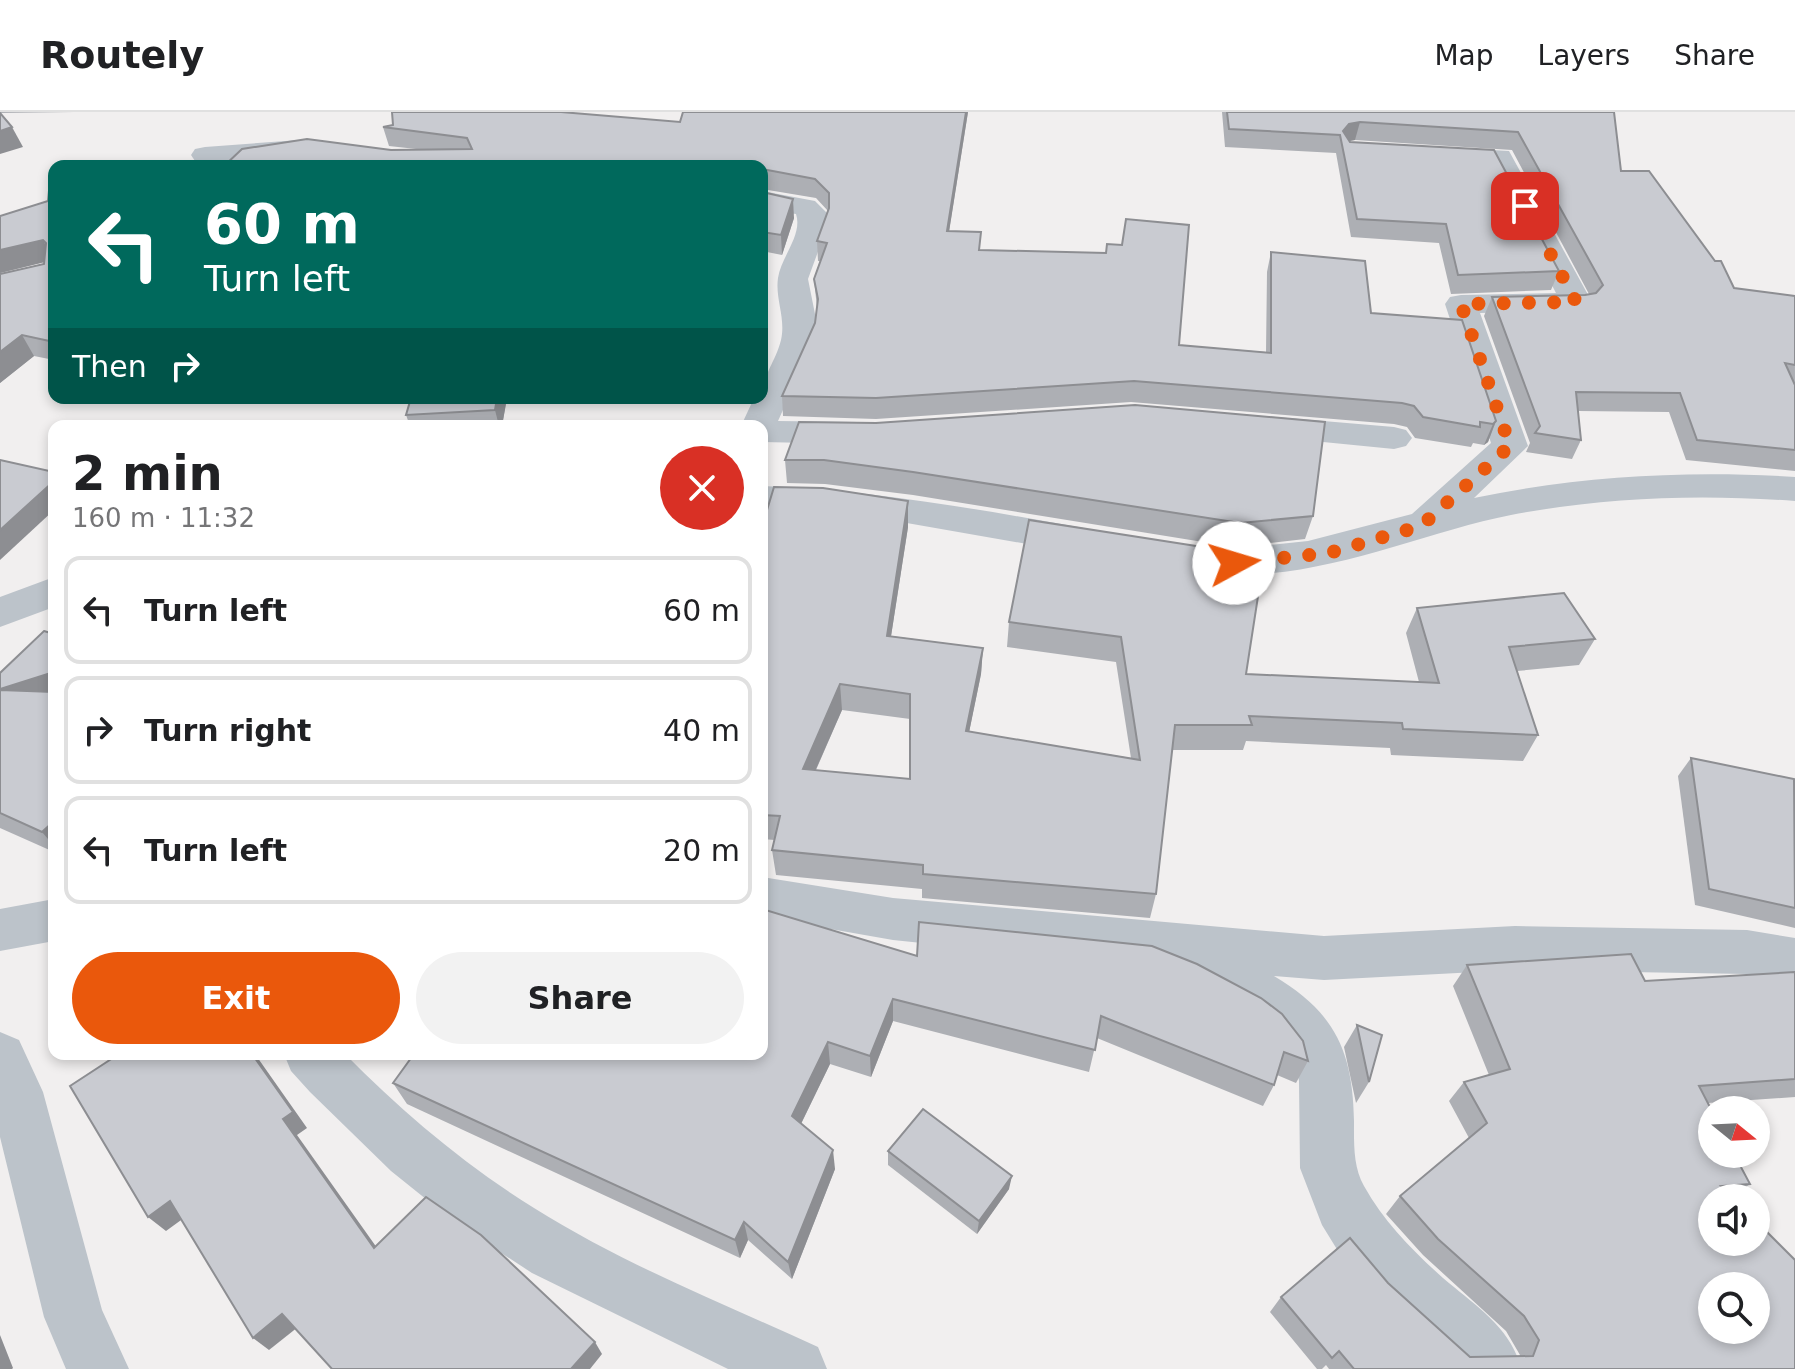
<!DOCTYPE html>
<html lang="en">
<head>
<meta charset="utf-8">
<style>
  :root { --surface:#fff; --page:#f2f2f2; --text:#202124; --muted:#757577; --line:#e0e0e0; --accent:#ea580c }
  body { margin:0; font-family:"DejaVu Sans",sans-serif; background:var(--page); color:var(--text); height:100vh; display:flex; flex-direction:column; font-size:30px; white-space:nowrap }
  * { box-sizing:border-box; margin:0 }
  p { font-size:26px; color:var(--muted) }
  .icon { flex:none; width:44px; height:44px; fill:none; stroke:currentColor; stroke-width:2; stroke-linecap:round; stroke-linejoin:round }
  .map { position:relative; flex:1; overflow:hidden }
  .panel { position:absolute; left:48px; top:308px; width:720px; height:640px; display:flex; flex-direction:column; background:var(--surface); border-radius:16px; box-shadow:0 4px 12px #0003 }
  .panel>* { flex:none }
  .hud { position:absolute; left:48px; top:48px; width:720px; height:244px; border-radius:16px; box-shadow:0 4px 12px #0003; background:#00695c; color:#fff; overflow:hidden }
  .needle { width:52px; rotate:108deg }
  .controls { position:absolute; left:1698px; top:984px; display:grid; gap:16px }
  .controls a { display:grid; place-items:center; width:72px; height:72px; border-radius:50%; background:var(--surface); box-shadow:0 4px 12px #0003; font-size:40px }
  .pin { position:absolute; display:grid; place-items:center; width:68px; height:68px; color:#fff; margin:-34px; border-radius:16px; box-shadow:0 4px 12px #0006 }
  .me { position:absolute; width:88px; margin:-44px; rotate:84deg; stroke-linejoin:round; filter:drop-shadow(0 0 6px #0008) }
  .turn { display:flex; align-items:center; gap:28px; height:168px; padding:0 24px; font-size:36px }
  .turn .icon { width:104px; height:104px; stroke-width:2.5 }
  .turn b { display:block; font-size:56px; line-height:68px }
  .then { display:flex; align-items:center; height:76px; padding:0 24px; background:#0003; gap:16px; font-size:30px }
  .round { display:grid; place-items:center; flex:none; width:84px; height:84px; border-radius:42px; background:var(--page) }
  .overview { display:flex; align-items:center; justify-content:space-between; height:136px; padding:0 24px }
  h1 { font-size:48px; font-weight:600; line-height:60px }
  .cta { display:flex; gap:16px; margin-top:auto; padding:16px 24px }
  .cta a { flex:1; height:92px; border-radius:48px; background:var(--accent); color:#fff; font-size:32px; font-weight:600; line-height:92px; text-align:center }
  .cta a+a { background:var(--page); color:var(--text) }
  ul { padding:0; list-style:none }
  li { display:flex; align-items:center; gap:24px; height:108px; margin:0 16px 12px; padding:0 8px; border:4px solid var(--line); border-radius:16px }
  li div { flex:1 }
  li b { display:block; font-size:30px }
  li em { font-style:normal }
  header { display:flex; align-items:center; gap:48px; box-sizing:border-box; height:112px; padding:0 40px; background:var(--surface); border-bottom:2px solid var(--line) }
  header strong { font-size:38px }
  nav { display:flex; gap:44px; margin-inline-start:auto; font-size:28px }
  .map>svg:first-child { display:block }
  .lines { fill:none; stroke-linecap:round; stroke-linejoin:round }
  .minor { fill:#bcc3ca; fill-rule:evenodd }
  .wall { fill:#adafb4; fill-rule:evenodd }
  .shaded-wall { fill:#8d8e92 }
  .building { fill:#c9cbd1; stroke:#8d8e92; stroke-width:2; fill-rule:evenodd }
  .route { stroke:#ea580c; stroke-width:14; stroke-dasharray:0 25.2 }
</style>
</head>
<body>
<header>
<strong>Routely</strong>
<nav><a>Map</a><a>Layers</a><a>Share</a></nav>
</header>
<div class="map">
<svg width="1795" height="1257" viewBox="0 0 1795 1257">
  <rect width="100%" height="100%" fill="#f1efef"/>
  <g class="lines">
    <g class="minor">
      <polygon points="299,28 309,30 313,36 309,42 205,51 195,49 191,43 195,37 205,35"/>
      <path d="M1437,35L1509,39L1592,190L1587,197L1576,199L1480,201L1528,334L1474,386C1580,364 1687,358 1795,365V389C1700,382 1605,385 1511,403C1412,422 1290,483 1190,455L1185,446L1190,437L1204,433L1240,436L1308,429L1412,402L1491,331L1445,192L1450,185L1461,183L1556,181L1489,53L1427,49L1423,43L1427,37Z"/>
      <path d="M762,79L815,89L827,101V115L808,167L816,207L813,231L778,309L857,310L869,313L875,321L869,329L857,332L762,330V314H741L754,286H762C762,263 776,249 781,228C786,206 775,187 778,166C781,145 803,123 796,102L762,97Z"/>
      <polygon points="1265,304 1394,315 1406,318 1412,326 1406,334 1394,337 1253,323 1247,315 1253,307"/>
      <path d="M762,374C871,378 977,397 1084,416L1098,420L1103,429L1098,438L1084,442L884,407L762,398Z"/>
      <polygon points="54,465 54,495 0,515 0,485"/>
      <path d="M762,765L893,786L1324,824L1515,814L1747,818L1795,826V870L1747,862L1515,858L1324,868L1274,864C1335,900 1353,940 1354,1009C1354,1031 1353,1055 1364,1074C1384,1110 1413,1139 1443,1166C1471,1190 1503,1210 1517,1244L1511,1257H1455L1376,1185L1338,1139L1322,1113L1300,1056L1299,969L1295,949L1274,922L1253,906L1162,856L893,828L762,805Z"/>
      <polygon points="54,787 54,829 0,839 0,797"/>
      <polygon points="0,920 19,928 43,980 102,1198 129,1257 66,1257 44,1205 0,1025"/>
      <path d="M284,942H345C402,1000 465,1053 534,1096C623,1152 722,1191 818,1235L827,1257H728L532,1161L457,1112L391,1059L310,980L291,959Z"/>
    </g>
  </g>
  <g class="wall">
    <polygon points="0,0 74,0 0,1"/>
    <polygon points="683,0 968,0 949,119 980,138 1179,233 1266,240 1267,160 1271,140 1371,201 1496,309 1488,330 1484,333 1473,331 1471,335 1415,326 1407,315 1394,312 1131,290 876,307 783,304 782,284 815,211 817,196 814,167 820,149 818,149 817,129 828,99 816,86 762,77 762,54 391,38 416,37 389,34 383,15 680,10"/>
    <polygon points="1222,0 1614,0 1621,59 1734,176 1795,184 1795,359 1686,348 1669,300 1578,299 1581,328 1572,347 1526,340 1530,331 1484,204 1492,185 1589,182 1512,38 1355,28 1349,29 1559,159 1551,178 1451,182 1439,131 1351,125 1336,41 1225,35"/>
    <polygon points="54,68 54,248 34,244 0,271 0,162 44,152 44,150 0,161 0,104 48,89"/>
    <polygon points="762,80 794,106 782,143 762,139"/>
    <polygon points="507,286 502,314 410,314 406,303"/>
    <polygon points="799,310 1313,404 1305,427 1234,435 913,383 825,372 787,371 785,348"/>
    <path d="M908,389V415L891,524L983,536L981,562L969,620L1131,646L1116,550L1007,535L1009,510L1029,408L1246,562L1419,570L1406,521L1417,496L1595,527L1579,553L1517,559L1538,623L1523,649L1391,643L1390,636L1246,629L1243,638H1172L1156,782L1150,806L922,786V777L776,763L772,738L775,728L762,727V408ZM842,598L910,607V667L816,658Z"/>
    <polygon points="54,522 54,740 0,716 0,561"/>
    <polygon points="1691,646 1795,670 1795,816 1695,793 1678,664"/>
    <polygon points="1152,834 1308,949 1296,971 1277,963 1274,973 1263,994 1097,926 1089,960 893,909 871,965 830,952 801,1012 835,1057 792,1167 748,1128 740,1146 407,992 393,971 917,844"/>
    <polygon points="1467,853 1645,869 1795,860 1795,985 1708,991 1750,1072 1732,1085 1795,1257 1329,1257 1326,1253 1322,1257 1317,1257 1270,1200 1281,1185 1388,1171 1470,1245 1519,1245 1520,1243 1506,1219 1423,1143 1386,1102 1400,1084 1469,1026 1449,989 1464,970 1489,963 1453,874"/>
    <polygon points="1357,913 1369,970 1356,991 1344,935"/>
    <polygon points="888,1039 1009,1077 977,1122 888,1053"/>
  </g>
  <g class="shaded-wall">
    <polygon points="966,0 968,0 946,139 947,119"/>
    <polygon points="1360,10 1355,28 1344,30 1343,19 1349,12"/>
    <polygon points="12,15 23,35 0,42 0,19"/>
    <polygon points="793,87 794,106 782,143 781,123"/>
    <polygon points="43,128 53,148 0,161 0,138"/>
    <polygon points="22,223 34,244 0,271 0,240"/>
    <polygon points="497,286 507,286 502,314 499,314 495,298"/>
    <polygon points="1496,309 1488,330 1484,333 1493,312"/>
    <polygon points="54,369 54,398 0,448 0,418"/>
    <polygon points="908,389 908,415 887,550 887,524"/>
    <polygon points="983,536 981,562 964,645 966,619"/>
    <polygon points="54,560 54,592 0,581 0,577"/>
    <polygon points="840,572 842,598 805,682 803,657"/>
    <polygon points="54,709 54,734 42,720"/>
    <polygon points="893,887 893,909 871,965 870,944"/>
    <polygon points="828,930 830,952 795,1024 792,1004"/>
    <polygon points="252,942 255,942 307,1016 297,1023 387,1150 374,1136 283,1007"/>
    <polygon points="833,1038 835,1057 792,1167 788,1150"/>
    <polygon points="1012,1064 1009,1077 977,1122 979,1109"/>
    <polygon points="170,1089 188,1103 166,1119 148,1105"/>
    <polygon points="744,1110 748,1128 740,1146 735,1128"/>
    <polygon points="282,1202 298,1215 269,1238 253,1226"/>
    <polygon points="0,1223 13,1256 12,1257 0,1257"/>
    <polygon points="595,1230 602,1242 590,1257 571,1257"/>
  </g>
  <g class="building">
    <polygon points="392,0 561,0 680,10 683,0 966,0 947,119 981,120 979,138 1106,141 1107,132 1122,133 1126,107 1189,113 1179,233 1271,241 1271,140 1365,149 1371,201 1462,208 1496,309 1493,312 1480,310 1480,315 1423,305 1414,294 1402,291 1134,269 876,286 782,284 815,211 818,187 814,167 827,131 817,129 829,96 829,81 815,67 762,57 762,54 224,54 242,37 307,27 391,38 472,37 467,26 383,15 393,13"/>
    <polygon points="1227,0 1614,0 1621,59 1649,59 1715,149 1721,149 1734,176 1795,184 1795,253 1785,251 1795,273 1795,338 1697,328 1680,281 1576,280 1581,328 1535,321 1540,314 1492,185 1585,183 1596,181 1603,173 1518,20 1360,10 1349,12 1343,19 1350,30 1494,38 1559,159 1458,163 1446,112 1357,107 1340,23 1229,17"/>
    <polygon points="0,1 12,15 0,19"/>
    <polygon points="50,68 54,68 54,230 22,223 0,240 0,162 44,152 46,131 43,128 0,138 0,104 48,89"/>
    <polygon points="762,80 793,87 781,123 762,120"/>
    <polygon points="411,286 497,286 495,298 406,303"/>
    <polygon points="1135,293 1325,310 1313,404 1240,411 913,360 824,348 785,348 799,310 876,311"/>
    <polygon points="0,348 54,360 54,369 0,418"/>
    <path d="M774,375L823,376L908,389L887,524L983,536L966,619L1140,648L1121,525L1009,510L1029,408L1241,441L1265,439L1246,562L1439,571L1417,496L1564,481L1595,527L1509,535L1538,623L1403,617L1402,611L1249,604L1252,613H1175L1156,782L923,762V753L772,738L780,704L762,703V408H764ZM840,572L910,582V667L803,657Z"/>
    <polygon points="44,519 54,522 54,560 0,577 0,561"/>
    <polygon points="0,578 54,580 54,709 42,720 0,701"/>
    <polygon points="1691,646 1794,667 1795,796 1709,777"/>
    <polygon points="762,797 917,844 919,810 1152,834 1197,852 1261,886 1282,902 1303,929 1308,949 1284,940 1274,973 1101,904 1095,938 893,887 870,944 828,930 792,1004 833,1038 788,1150 744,1110 735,1128 393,971 414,942 762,942"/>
    <path d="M1631,842L1645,869L1795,860V967L1699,974L1712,999V1042H1734L1750,1072L1721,1074L1733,1086H1712V1130H1756V1109L1795,1148V1257H1354L1339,1239L1332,1246L1281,1185L1350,1126L1388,1171L1470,1245L1533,1244L1539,1228L1524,1204L1438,1127L1400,1084L1487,1011L1464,970L1510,957L1467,853ZM1712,1174H1756V1218H1712Z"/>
    <polygon points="1357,913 1382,923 1369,970"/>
    <polygon points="119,942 252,942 293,1000 283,1007 374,1136 426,1085 481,1123 595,1230 571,1257 332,1257 282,1202 253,1226 170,1089 148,1105 70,974"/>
    <polygon points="923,997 1012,1064 979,1109 888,1039"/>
  </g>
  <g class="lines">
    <polyline class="route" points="1234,451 1329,441 1421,414 1510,334 1461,192 1576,190 1525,94"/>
  </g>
</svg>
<div class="controls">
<a><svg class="needle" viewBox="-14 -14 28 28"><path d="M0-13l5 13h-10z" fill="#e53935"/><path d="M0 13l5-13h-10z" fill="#757577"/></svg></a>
<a><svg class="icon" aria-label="sound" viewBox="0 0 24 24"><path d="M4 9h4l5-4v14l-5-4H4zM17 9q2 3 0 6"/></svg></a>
<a><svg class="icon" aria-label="search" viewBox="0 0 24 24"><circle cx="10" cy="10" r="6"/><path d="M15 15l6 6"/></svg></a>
</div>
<div class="pin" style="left:1525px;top:94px;background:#d93025"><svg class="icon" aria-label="arrive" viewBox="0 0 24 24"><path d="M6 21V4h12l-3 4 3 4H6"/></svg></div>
<svg class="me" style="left:1234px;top:451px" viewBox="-20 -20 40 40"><circle r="19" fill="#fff"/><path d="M0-13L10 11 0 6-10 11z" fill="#ea580c"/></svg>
<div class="hud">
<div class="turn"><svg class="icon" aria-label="left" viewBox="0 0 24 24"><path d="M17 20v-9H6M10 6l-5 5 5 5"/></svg><div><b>60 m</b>Turn left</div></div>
<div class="then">Then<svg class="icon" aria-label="right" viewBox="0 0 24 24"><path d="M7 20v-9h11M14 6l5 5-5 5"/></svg></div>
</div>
<section class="panel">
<div class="overview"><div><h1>2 min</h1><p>160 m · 11:32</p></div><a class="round" style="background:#d93025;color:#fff"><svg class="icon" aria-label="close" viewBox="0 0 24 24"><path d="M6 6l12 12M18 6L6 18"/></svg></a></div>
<ul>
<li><svg class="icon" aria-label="left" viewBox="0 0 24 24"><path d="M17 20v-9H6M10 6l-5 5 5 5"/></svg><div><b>Turn left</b></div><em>60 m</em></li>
<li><svg class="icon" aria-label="right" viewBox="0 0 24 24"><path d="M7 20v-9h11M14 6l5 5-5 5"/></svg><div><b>Turn right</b></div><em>40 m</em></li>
<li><svg class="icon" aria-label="left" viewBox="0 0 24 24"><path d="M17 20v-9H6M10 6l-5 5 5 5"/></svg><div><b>Turn left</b></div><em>20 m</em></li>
</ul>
<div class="cta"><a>Exit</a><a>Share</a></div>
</section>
</div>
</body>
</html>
